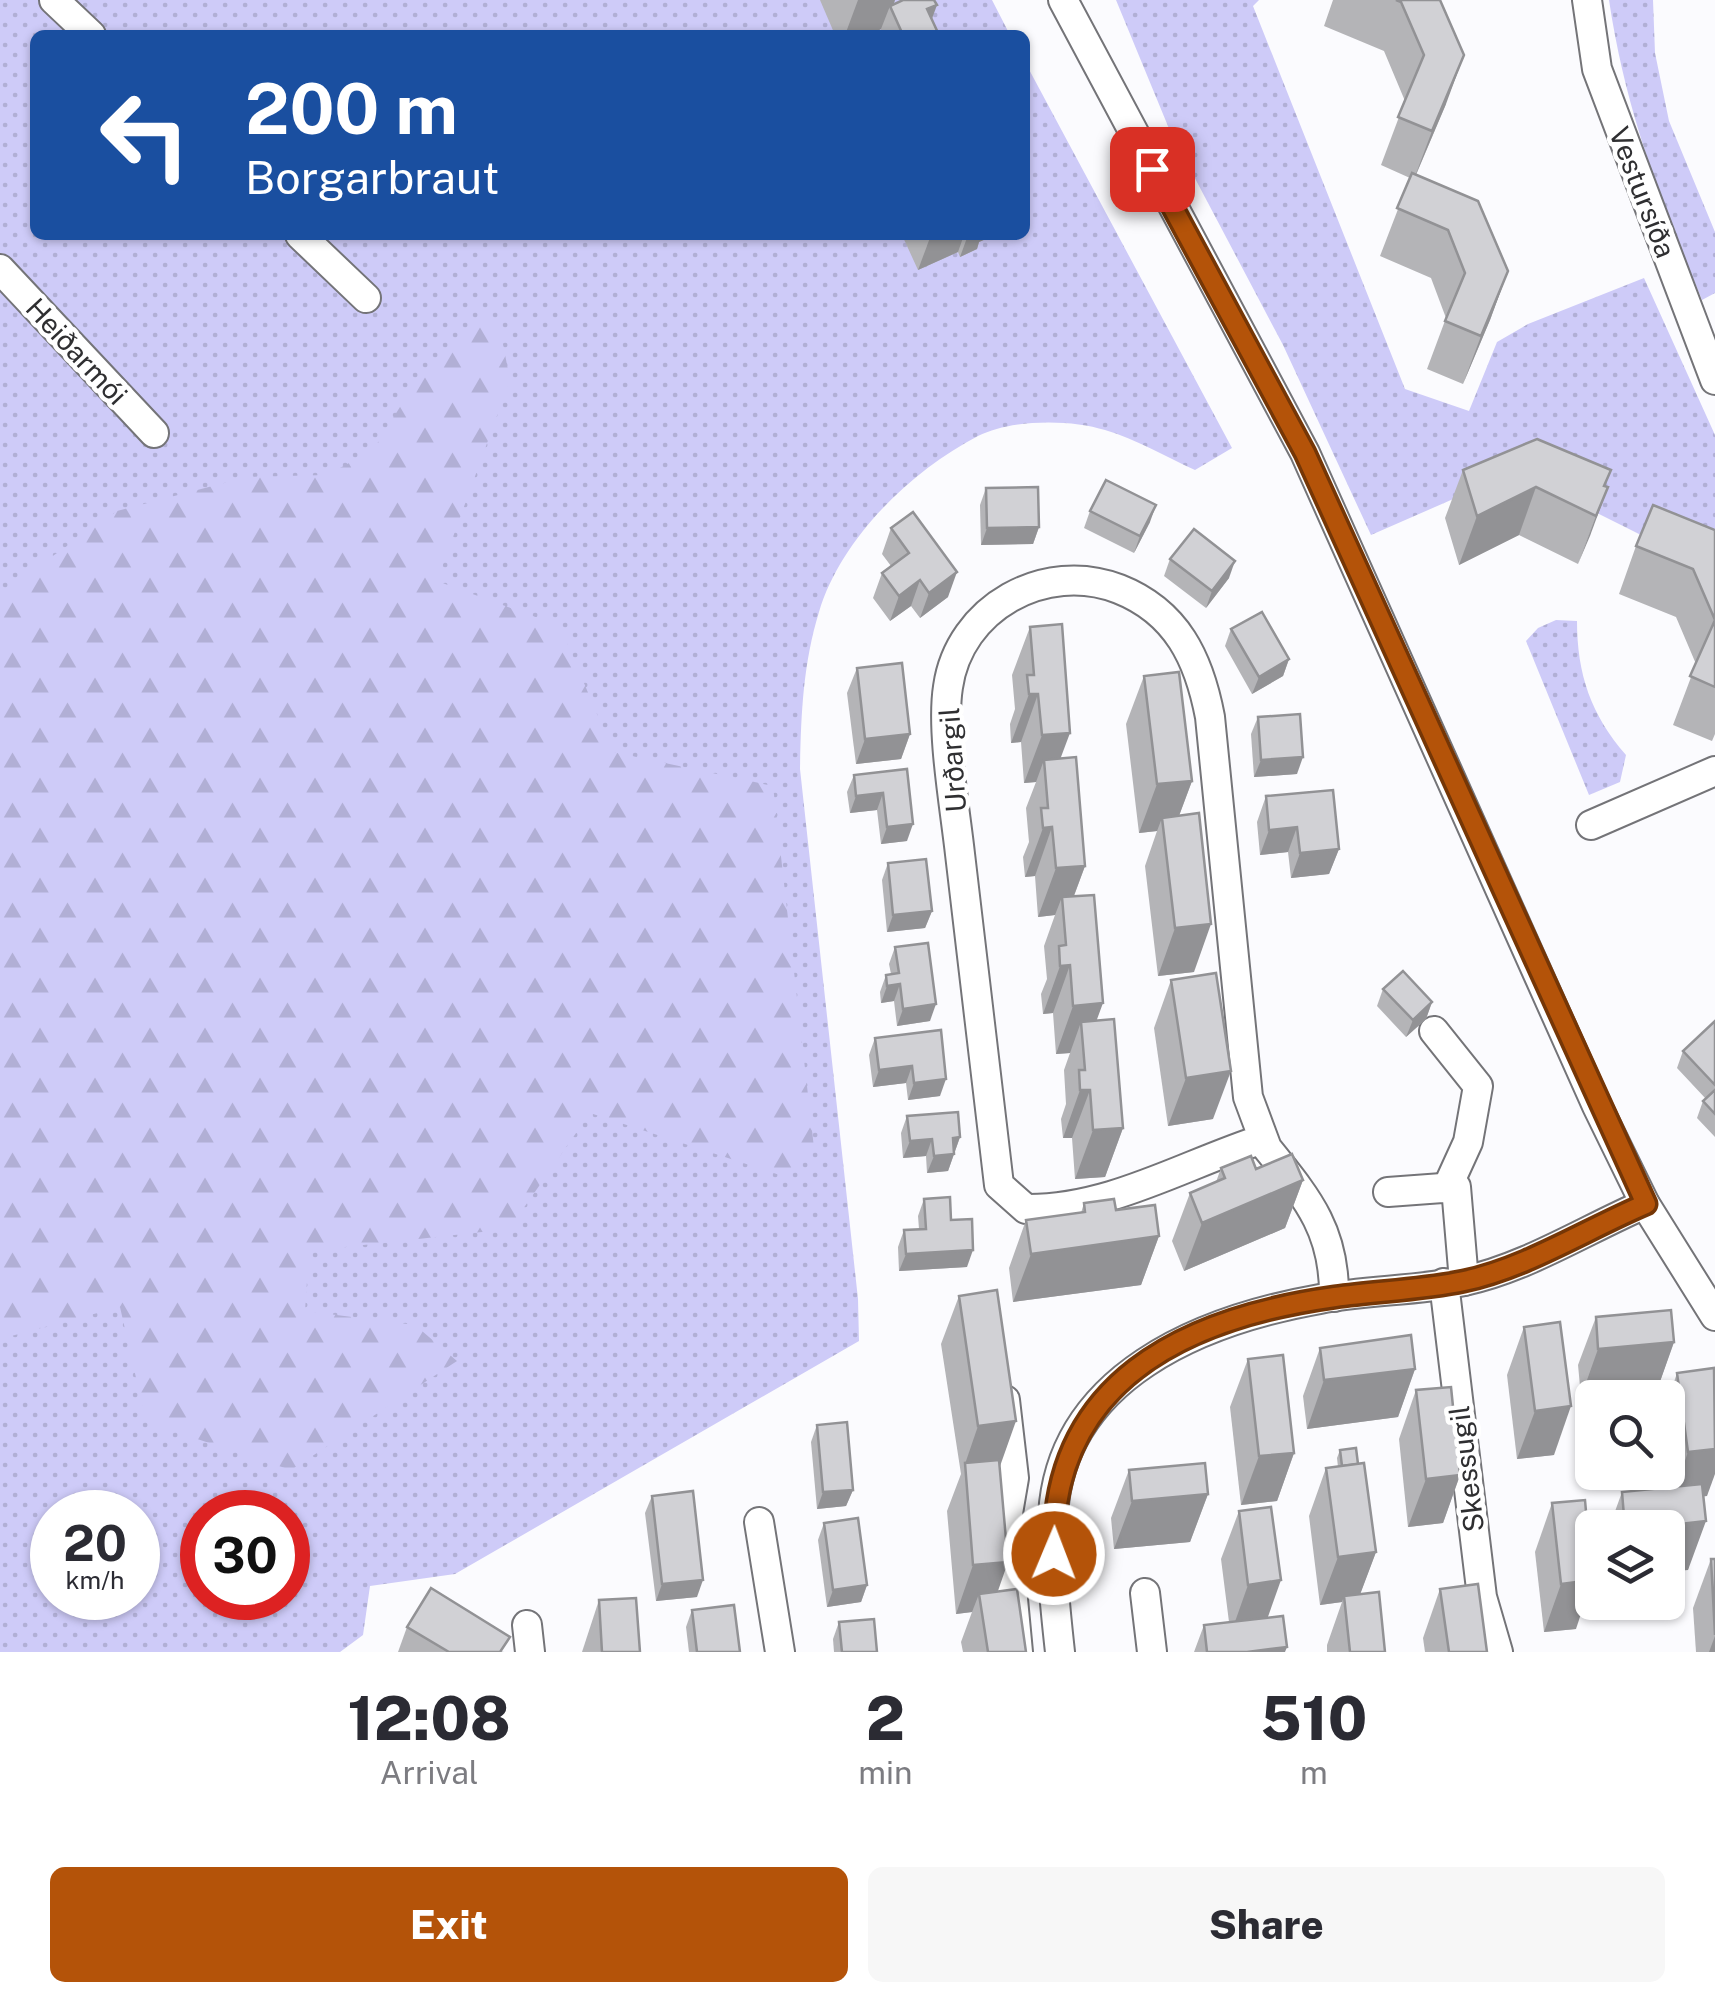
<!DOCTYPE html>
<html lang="en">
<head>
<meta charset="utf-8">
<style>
  :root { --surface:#fff; --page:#f7f7f7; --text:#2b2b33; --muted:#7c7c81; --accent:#b45309 }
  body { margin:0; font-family:"Public Sans",sans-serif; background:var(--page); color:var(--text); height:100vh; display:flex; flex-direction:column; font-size:38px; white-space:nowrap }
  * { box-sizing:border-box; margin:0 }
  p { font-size:32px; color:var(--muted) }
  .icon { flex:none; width:55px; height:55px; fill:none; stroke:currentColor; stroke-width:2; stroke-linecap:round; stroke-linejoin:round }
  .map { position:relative; height:1652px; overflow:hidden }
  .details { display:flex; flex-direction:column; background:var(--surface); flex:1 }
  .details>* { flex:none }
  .banner { position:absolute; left:30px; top:30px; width:1000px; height:210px; border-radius:15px; box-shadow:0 2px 8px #0004; background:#1a4fa0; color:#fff; overflow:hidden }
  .tools { position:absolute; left:1575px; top:1380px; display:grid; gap:20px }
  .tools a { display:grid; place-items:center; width:110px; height:110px; border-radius:15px; background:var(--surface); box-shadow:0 2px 8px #0004; font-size:50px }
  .speed { position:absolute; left:30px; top:1490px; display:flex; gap:20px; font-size:50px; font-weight:700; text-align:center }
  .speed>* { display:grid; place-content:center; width:130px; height:130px; border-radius:50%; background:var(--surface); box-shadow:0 2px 8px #0004; line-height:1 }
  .speed small { font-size:25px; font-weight:400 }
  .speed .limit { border:15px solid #d22; background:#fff; color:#111 }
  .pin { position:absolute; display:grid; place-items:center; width:85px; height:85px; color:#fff; margin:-42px; border-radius:20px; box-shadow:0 5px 15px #0006 }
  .me { position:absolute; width:110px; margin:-55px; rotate:1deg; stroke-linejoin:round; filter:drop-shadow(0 0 8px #0008) }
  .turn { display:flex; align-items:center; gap:35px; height:210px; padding:0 50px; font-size:45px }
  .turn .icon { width:130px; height:130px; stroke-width:2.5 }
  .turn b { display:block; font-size:70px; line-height:85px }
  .eta { display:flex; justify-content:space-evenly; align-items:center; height:170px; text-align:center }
  .eta b { font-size:60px; font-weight:800; line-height:70px }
  .cta { display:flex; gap:20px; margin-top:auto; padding:20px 50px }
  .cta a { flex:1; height:115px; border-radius:15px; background:var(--accent); color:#fff; font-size:40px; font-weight:800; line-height:115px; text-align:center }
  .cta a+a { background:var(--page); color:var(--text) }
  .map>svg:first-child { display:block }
  .grass { fill:url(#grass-dots); fill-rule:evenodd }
  .forest { fill:url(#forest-firs) }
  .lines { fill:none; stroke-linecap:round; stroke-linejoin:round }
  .minor-casing { stroke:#747478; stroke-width:32 }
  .minor { stroke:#fff; stroke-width:28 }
  .wall { fill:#b4b4b7 }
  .shaded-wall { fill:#929295 }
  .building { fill:#d1d1d5; stroke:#929295; stroke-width:2.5 }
  .route-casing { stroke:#753606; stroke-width:25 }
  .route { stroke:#b45309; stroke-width:18 }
  .labels { text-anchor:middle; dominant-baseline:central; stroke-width:9; stroke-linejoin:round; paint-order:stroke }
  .street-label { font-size:28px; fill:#2f2f31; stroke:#fff }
</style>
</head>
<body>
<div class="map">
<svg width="1715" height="1652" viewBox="0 0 1715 1652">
  <defs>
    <pattern id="grass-dots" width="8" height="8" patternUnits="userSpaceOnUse" patternTransform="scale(2.5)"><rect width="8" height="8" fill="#cecbf8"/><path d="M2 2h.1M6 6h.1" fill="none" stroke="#b1afd5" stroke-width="1.8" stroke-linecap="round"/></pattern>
    <pattern id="forest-firs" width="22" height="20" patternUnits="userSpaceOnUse" patternTransform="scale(2.5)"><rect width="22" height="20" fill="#cecbf8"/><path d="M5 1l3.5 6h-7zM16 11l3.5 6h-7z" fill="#b1afd5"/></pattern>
  </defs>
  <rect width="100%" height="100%" fill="#fbfbfe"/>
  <g class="grass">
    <path d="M0,0H992L1010,35H35V235H1025V62L1232,448L1195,470C1166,457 1136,439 1105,430C1070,419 1012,419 978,436C911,471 841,538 819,612C803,664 801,715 800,769L858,1299L859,1341L455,1574L370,1586L363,1635L340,1652H0ZM52,1512H138V1598H52ZM202,1512H288V1598H202Z"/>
    <polygon points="1116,0 1259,0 1253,6 1405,389 1469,411 1497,342 1528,324 1644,278 1715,435 1715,572 1515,472 1371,535 1283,345 1170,131"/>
    <path d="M1609,0H1653L1655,53L1669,121L1715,232V293L1702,300C1659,195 1626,113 1609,0Z"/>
    <path d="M1556,620L1577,621C1577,674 1591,715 1626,755L1620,782L1589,795L1526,641L1538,628Z"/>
  </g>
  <polygon class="forest" points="498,319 510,380 437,581 560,626 613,752 773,786 814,1148 786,1177 590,1113 509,1229 309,1251 305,1311 415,1325 457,1361 291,1470 146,1422 120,1307 0,1339 0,593 117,511 247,477 327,475 373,450 405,399 471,325"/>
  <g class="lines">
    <defs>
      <g id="minor">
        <polyline points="54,0 91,35"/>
        <polyline points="1063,0 1305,453 1597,1106 1645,1204 1715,1316"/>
        <polyline points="1587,0 1597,69 1715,380"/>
        <polyline points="300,235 366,298"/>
        <polyline points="0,269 154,433"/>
        <polyline points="1591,825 1715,771"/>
        <polyline points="1434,1031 1478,1086 1468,1142 1447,1188"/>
        <path d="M1263,1139C1185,1164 1110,1210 1026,1209L999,1185C986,1075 973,964 960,854C955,808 941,731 948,687C959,608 1045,560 1119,589C1177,612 1199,659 1210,717L1248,1097L1267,1148C1307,1198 1335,1230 1334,1297"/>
        <polyline points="1388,1192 1456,1187 1464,1281"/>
        <polyline points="1444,1283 1482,1597 1498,1652"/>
        <polyline points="1005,1400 1014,1478 1006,1525 1018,1652"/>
        <polyline points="759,1522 780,1652"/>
        <polyline points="1145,1593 1152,1652"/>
        <polyline points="527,1625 530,1652"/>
        <path d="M1060,1652C1055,1607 1050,1560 1053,1515C1061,1376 1202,1320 1320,1299C1367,1290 1417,1291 1464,1281C1526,1268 1587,1229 1645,1204"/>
      </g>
    </defs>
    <use href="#minor" class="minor-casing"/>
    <use href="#minor" class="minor"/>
  </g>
  <g class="wall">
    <polygon points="820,0 895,0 893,4 931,19 939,35 879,35 881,29 869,35 835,35"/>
    <polygon points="1333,0 1440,0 1446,104 1416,175 1508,271 1490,320 1463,384 1427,369 1446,318 1431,278 1380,256 1410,178 1381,165 1405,101 1384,51 1324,26"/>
    <polygon points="902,235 995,235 979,242 977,249 960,257 958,252 918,270"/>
    <polygon points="1463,470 1611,470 1605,486 1608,487 1578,564 1519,535 1459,565 1445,518"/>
    <polygon points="986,488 1039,527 1033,544 981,545 980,505"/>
    <polygon points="1090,511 1150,522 1134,553 1084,528"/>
    <polygon points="891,528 948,597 920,618 911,606 890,621 873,598 882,573 891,566 882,554"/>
    <polygon points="1715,530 1715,734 1712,741 1673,725 1696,664 1676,617 1619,594 1636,546"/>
    <polygon points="1170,559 1229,578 1206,608 1164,576"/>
    <polygon points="1030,627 1085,866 1074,896 1096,1021 1123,1128 1105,1177 1075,1179 1072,1138 1063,1138 1061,1119 1066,1104 1064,1070 1070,1053 1056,1054 1053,1013 1043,1014 1041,994 1047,979 1044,946 1055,915 1038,917 1035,876 1025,877 1023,857 1029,842 1026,808 1036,782 1024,783 1021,742 1011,743 1010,724 1015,709 1012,675"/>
    <polygon points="1231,629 1289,659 1283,676 1252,694 1225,646"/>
    <polygon points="857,668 910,734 901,759 856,764 847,693"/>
    <polygon points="1144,676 1192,781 1179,816 1194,972 1158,976 1145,866 1157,831 1139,833 1126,724"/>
    <polygon points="1258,717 1297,774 1254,777 1251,734"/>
    <polygon points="907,769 907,841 881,844 877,810 850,813 847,792 854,775"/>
    <polygon points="1266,796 1339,849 1329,874 1291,878 1288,852 1260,855 1257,822"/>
    <polygon points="888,863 932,911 925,928 887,932 882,880"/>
    <polygon points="895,947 930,1021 897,1026 894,1001 881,1003 880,992 886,975 891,974 889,964"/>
    <polygon points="1171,980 1213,1119 1168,1126 1154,1028"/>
    <polygon points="1383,989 1432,1002 1426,1019 1406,1037 1377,1006"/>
    <polygon points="1715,1021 1715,1137 1697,1118 1703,1101 1706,1099 1677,1068 1683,1051"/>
    <polygon points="941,1030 940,1096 908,1100 906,1083 873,1087 869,1055 875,1038"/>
    <polygon points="907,1116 960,1137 948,1171 927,1173 926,1156 903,1158 901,1133"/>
    <polygon points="1221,1168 1256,1169 1303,1180 1285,1228 1184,1271 1172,1241 1190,1193 1216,1182"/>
    <polygon points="924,1199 951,1220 967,1267 899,1271 898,1247 904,1230 919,1229 918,1216"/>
    <polygon points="1084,1203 1116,1210 1159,1236 1141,1285 1013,1302 1009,1268 1026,1220 1081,1213"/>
    <polygon points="959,1296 1000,1466 998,1591 1026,1652 963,1652 961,1642 972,1612 956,1614 947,1511 961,1474 941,1344"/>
    <polygon points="1596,1317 1674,1342 1657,1390 1581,1397 1578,1365"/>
    <polygon points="1524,1327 1554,1455 1517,1459 1507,1375"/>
    <polygon points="1320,1348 1415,1369 1398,1417 1307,1429 1303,1396"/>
    <polygon points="1248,1359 1294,1453 1277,1501 1241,1505 1230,1407"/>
    <polygon points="1677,1373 1707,1496 1703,1496 1688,1570 1668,1528 1609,1528 1622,1492 1669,1487 1667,1472 1668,1400"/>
    <polygon points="1416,1390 1460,1475 1443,1523 1408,1527 1399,1439"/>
    <polygon points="817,1425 853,1490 846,1506 817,1509 811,1442"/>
    <polygon points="1340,1450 1358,1464 1376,1552 1360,1594 1385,1652 1327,1652 1327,1645 1342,1602 1320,1605 1309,1516 1326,1468 1338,1467 1337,1458"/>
    <polygon points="1129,1470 1208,1494 1190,1542 1114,1549 1111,1518"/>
    <polygon points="652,1496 697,1597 656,1601 645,1513"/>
    <polygon points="1552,1503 1576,1629 1544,1632 1535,1552"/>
    <polygon points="1239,1511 1268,1618 1285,1652 1194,1652 1204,1625 1229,1622 1221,1559"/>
    <polygon points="824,1523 867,1585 861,1602 827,1607 818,1540"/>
    <polygon points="1711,1559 1715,1559 1715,1652 1696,1652 1693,1608"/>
    <polygon points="1440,1589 1487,1652 1425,1652 1423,1638"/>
    <polygon points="599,1600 640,1652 582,1652"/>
    <polygon points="692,1610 740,1652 689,1652 686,1627"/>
    <polygon points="839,1622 877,1652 834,1652 833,1639"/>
    <polygon points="407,1627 504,1652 398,1652"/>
  </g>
  <g class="shaded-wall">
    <polygon points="858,0 895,0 892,10 890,6 881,29 869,35 845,35"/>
    <polygon points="937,5 926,35 927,9"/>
    <polygon points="1464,55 1446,104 1414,179 1432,131"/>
    <polygon points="931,235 964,235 958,252 918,270"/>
    <polygon points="968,235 995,235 979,242 977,249 960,257"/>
    <polygon points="1508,271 1490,320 1463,384 1481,336"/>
    <polygon points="1536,487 1519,535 1459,565 1477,516"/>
    <polygon points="1608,487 1590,536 1578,564 1596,516"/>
    <polygon points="1156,505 1150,522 1134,553 1140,536"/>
    <polygon points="1039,527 1033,544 981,545 987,528"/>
    <polygon points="1235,561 1229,578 1206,608 1212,591"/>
    <polygon points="957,572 948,597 920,618 929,593"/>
    <polygon points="920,580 911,606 890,621 899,596"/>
    <polygon points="1289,659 1283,676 1252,694 1259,677"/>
    <polygon points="1029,694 1038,694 1021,742 1011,743"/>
    <polygon points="1070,733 1052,781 1044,760 1036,782 1024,783 1042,735"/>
    <polygon points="910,734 901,759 856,764 865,739"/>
    <polygon points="1303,757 1297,774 1254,777 1261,760"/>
    <polygon points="1192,781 1174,829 1162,818 1157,831 1139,833 1157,784"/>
    <polygon points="883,793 877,810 850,813 856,796"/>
    <polygon points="913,824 907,841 881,844 887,827"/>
    <polygon points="1052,827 1035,876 1025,877 1043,828"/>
    <polygon points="1297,827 1288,852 1260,855 1269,830"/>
    <polygon points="1339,849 1329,874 1291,878 1300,853"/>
    <polygon points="1085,866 1067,914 1062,897 1055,915 1038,917 1056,868"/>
    <polygon points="932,911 925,928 887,932 893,915"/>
    <polygon points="1211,924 1194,972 1158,976 1175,928"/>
    <polygon points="1070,965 1053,1013 1043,1014 1060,966"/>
    <polygon points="900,984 894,1001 881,1003 887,986"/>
    <polygon points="1432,1002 1426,1019 1406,1037 1413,1020"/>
    <polygon points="1103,1003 1085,1052 1081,1022 1070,1053 1056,1054 1073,1006"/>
    <polygon points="936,1004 930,1021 897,1026 903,1009"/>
    <polygon points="912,1066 906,1083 873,1087 879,1070"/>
    <polygon points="1231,1071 1213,1119 1168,1126 1186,1078"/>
    <polygon points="946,1079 940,1096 908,1100 914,1083"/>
    <polygon points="1080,1090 1090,1090 1072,1138 1063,1138"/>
    <polygon points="1123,1128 1105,1177 1075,1179 1093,1130"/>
    <polygon points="960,1137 954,1154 953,1138"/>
    <polygon points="932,1139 926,1156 903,1158 910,1141"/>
    <polygon points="954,1154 948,1171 927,1173 934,1156"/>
    <polygon points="1303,1180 1285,1228 1184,1271 1202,1223"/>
    <polygon points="1159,1236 1141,1285 1013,1302 1031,1254"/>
    <polygon points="973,1250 967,1267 899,1271 906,1254"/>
    <polygon points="1674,1342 1657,1390 1581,1397 1598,1349"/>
    <polygon points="1415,1369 1398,1417 1307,1429 1324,1380"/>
    <polygon points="1571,1406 1554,1455 1517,1459 1535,1411"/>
    <polygon points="1016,1421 999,1469 965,1464 978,1426"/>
    <polygon points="1715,1449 1715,1474 1707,1496 1671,1501 1688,1452"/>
    <polygon points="1294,1453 1277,1501 1241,1505 1259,1456"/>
    <polygon points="1460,1475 1443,1523 1408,1527 1426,1479"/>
    <polygon points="853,1490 846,1506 817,1509 823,1492"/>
    <polygon points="1208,1494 1190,1542 1114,1549 1132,1501"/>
    <polygon points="1706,1521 1688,1570 1668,1572 1668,1528 1645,1528"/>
    <polygon points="1376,1552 1358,1600 1344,1596 1342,1602 1320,1605 1338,1557"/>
    <polygon points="1008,1562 991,1611 979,1594 972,1612 956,1614 973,1565"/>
    <polygon points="703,1580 697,1597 656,1601 662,1584"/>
    <polygon points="1281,1580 1264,1628 1231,1633 1248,1585"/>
    <polygon points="1592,1580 1576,1629 1544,1632 1561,1584"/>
    <polygon points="867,1585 861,1602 827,1607 833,1590"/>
    <polygon points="1715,1636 1715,1652 1709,1652"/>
    <polygon points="1287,1647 1285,1652 1247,1652"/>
  </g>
  <g class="building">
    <polygon points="903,0 934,0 937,5 927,9 939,35 903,35 890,6"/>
    <polygon points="1396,0 1440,0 1464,55 1432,131 1398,117 1424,55 1401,2"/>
    <polygon points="1412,173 1478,201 1508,271 1481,336 1445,321 1465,273 1448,230 1397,208"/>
    <polygon points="1537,439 1611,470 1604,486 1608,487 1596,516 1536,487 1477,516 1463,470"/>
    <polygon points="1106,480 1156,505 1140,536 1090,511"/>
    <polygon points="1038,487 1039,527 987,528 986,488"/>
    <polygon points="1653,505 1715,530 1715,687 1690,676 1715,620 1693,569 1636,546"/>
    <polygon points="913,512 957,572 929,593 920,580 899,596 882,573 909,553 891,528"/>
    <polygon points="1194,529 1235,561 1212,591 1170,559"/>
    <polygon points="1262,612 1289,659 1259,677 1231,629"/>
    <polygon points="1062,624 1070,733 1042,735 1038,694 1029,694 1027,675 1034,675 1030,627"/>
    <polygon points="902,663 910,734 865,739 857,668"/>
    <polygon points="1179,672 1192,781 1157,784 1144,676"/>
    <polygon points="1300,714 1303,757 1261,760 1258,717"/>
    <polygon points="1076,757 1085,866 1056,868 1052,827 1043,828 1041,808 1048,808 1044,760"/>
    <polygon points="907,769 913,824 887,827 883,793 856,796 854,775"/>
    <polygon points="1333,790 1339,849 1300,853 1297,827 1269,830 1266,796"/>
    <polygon points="1199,813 1211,924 1175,928 1162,818"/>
    <polygon points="926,859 932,911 893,915 888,863"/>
    <polygon points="1094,895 1103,1003 1073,1006 1070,965 1060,966 1059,946 1066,945 1062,897"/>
    <polygon points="928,943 936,1004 903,1009 900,984 887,986 886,975 899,973 895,947"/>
    <polygon points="1403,971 1432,1002 1413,1020 1383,989"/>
    <polygon points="1216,973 1231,1071 1186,1078 1171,980"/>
    <polygon points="1114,1019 1123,1128 1093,1130 1090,1090 1080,1090 1079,1070 1085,1070 1081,1022"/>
    <polygon points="1715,1021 1715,1085 1683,1051"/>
    <polygon points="941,1030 946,1079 914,1083 912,1066 879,1070 875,1038"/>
    <polygon points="1715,1090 1715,1114 1703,1101"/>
    <polygon points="958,1112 960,1137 953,1138 954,1154 934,1156 932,1139 910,1141 907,1116"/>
    <polygon points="1292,1154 1303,1180 1202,1223 1190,1193 1225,1178 1221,1168 1251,1156 1256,1169"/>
    <polygon points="950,1197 951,1220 972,1219 973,1250 906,1254 904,1230 926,1229 924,1199"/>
    <polygon points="1114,1199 1116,1210 1155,1205 1159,1236 1031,1254 1026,1220 1085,1212 1084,1203"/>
    <polygon points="997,1290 1016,1421 978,1426 959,1296"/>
    <polygon points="1671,1310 1674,1342 1598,1349 1596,1317"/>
    <polygon points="1560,1322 1571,1406 1535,1411 1524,1327"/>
    <polygon points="1411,1335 1415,1369 1324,1380 1320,1348"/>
    <polygon points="1283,1355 1294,1453 1259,1456 1248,1359"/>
    <polygon points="1714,1368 1715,1449 1688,1452 1677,1373"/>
    <polygon points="1451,1387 1460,1475 1426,1479 1416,1390"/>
    <polygon points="847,1422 853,1490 823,1492 817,1425"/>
    <polygon points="1356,1448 1358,1464 1342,1466 1340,1450"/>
    <polygon points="999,1460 1008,1562 973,1565 965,1463"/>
    <polygon points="1205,1463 1208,1494 1132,1501 1129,1470"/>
    <polygon points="1364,1463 1376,1552 1338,1557 1326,1468"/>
    <polygon points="1702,1484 1706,1521 1645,1528 1625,1528 1622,1492"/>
    <polygon points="693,1491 703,1580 662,1584 652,1496"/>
    <polygon points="1585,1500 1592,1580 1561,1584 1552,1503"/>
    <polygon points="1271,1507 1281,1580 1248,1585 1239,1511"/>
    <polygon points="858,1518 867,1585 833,1590 824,1523"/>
    <polygon points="1711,1559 1715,1559 1715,1635"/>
    <polygon points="1478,1584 1487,1652 1449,1652 1440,1589"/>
    <polygon points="431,1588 510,1637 500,1652 449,1652 407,1627"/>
    <polygon points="1017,1589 1026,1652 988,1652 979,1594"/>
    <polygon points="1379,1592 1385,1652 1350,1652 1344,1596"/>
    <polygon points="636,1598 640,1652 602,1652 599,1600"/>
    <polygon points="734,1605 740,1652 697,1652 692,1610"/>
    <polygon points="1283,1616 1287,1647 1247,1652 1207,1652 1204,1625"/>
    <polygon points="874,1619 877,1652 842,1652 839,1622"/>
  </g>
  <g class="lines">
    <defs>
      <path id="route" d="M1054,1554C1049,1382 1184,1318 1335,1297C1377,1291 1422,1290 1464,1281C1526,1268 1587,1229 1646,1204L1305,453L1152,169"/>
    </defs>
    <use href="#route" class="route-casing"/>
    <use href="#route" class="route"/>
  </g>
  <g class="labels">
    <g class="street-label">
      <text transform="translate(1643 192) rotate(69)">Vestursíða</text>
      <text transform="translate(77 351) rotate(47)">Heiðarmói</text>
      <text transform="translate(952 760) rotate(-94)">Urðargil</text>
      <text transform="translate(1466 1469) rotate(-97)">Skessugil</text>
    </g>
  </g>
</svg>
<div class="tools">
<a><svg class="icon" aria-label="search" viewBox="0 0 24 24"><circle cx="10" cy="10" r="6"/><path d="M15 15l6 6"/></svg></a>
<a><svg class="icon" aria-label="layers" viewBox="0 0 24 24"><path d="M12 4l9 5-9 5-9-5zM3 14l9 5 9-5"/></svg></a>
</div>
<div class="speed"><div>20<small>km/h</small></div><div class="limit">30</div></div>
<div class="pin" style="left:1152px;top:169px;background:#d93025"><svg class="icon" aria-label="arrive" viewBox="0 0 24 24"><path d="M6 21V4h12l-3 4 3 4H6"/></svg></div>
<svg class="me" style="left:1054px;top:1554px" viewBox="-20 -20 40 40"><circle r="17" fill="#b45309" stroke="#fff" stroke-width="3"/><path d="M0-11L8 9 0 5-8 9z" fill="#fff"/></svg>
<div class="banner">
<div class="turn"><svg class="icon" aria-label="left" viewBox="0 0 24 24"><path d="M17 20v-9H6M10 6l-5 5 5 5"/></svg><div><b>200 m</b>Borgarbraut</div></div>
</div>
</div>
<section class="details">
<div class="eta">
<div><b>12:08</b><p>Arrival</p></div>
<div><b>2</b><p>min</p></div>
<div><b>510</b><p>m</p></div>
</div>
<div class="cta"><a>Exit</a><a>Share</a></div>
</section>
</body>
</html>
